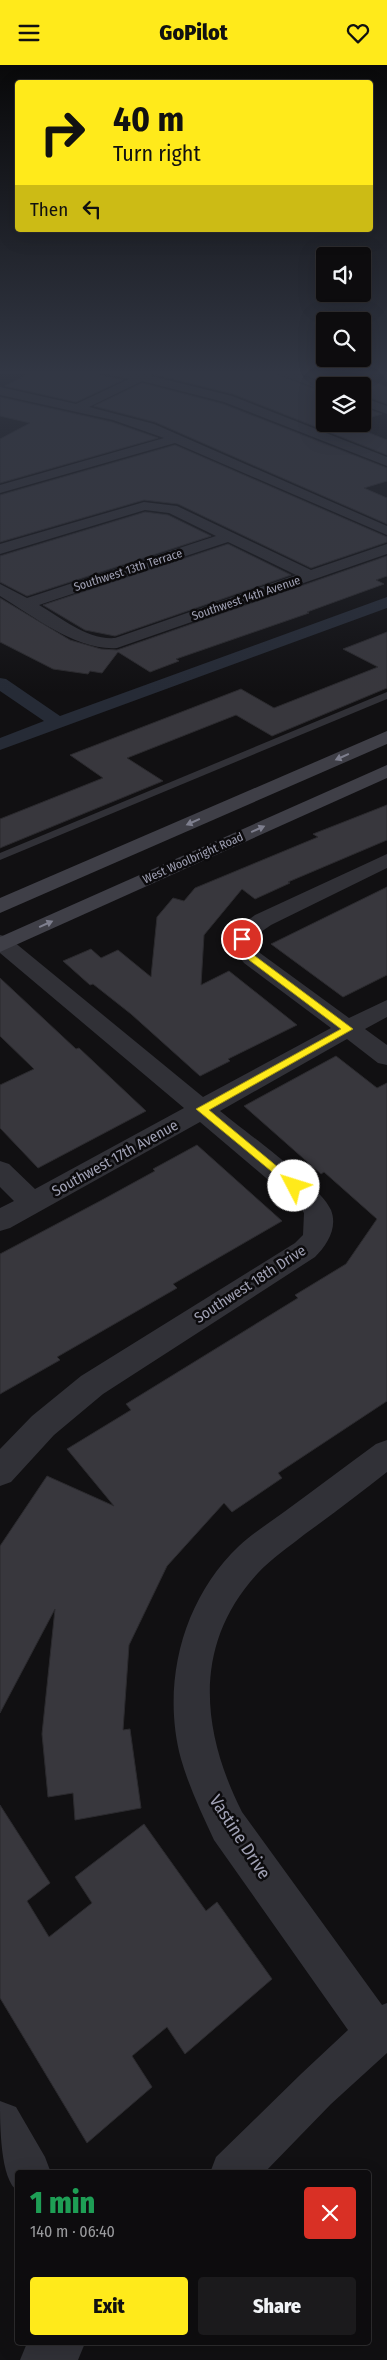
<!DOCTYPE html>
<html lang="en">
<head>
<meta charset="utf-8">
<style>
  :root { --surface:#0d0c0e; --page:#1b1a1c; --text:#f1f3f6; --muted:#9a9b9e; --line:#2d2c2e; --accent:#ffea1b }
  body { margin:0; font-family:"Fira Sans Condensed",sans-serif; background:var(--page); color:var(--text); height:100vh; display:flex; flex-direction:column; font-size:19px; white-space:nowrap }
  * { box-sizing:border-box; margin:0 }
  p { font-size:16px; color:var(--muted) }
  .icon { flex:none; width:28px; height:28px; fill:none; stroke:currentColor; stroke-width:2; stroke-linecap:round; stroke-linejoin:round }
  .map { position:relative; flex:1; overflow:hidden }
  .drawer { position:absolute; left:15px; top:2105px; width:356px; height:175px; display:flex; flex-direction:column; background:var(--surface); border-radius:5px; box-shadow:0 5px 20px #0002,0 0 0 1px var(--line) }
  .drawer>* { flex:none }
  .top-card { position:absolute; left:15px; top:15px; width:358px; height:152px; border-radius:5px; box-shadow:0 5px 20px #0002,0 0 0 1px var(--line); background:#ffea1b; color:#111; overflow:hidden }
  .tools { position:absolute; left:316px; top:182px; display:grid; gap:10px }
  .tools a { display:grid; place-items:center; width:55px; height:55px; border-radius:5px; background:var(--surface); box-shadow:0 5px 20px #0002,0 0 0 1px var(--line); font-size:25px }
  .pin { position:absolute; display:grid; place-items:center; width:42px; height:42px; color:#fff; margin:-21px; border:2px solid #fff; border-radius:50%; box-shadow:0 1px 5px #0007 }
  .me { position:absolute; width:55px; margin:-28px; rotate:310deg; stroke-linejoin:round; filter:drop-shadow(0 0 4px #0008) }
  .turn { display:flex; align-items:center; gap:18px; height:105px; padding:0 15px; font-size:22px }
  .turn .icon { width:65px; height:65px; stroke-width:2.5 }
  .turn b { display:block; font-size:35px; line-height:42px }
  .then { display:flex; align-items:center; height:48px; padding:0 15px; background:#0003; gap:10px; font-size:19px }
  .round { display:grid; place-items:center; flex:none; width:52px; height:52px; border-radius:5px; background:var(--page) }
  .summary { display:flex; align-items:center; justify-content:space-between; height:85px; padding:0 15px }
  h1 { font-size:30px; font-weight:800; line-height:38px; color:#1e9e55 }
  .primary-button { display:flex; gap:10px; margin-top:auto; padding:10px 15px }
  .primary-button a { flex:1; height:58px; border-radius:5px; background:var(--accent); color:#111; font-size:20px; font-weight:800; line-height:58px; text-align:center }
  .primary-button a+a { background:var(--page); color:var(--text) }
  header { display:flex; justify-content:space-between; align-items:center; height:65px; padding:0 15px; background:var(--accent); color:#111; font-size:22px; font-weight:800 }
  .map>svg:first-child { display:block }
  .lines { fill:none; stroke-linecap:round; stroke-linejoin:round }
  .canal { fill:#262b36; fill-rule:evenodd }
  .building { fill:#38373d; stroke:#2b2a2e }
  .lane { fill:#313137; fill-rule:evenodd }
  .street { fill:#313137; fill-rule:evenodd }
  .secondary { fill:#3f3f47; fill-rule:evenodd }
  .oneway { fill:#7e7f8e }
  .route { fill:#ffea1b; stroke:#a69812 }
  .labels { text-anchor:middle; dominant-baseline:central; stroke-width:5; stroke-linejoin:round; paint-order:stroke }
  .far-street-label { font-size:12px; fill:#a0a1b4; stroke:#0c0b0d }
  .street-label { font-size:15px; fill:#a0a1b4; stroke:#0c0b0d }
  .near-street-label { font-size:18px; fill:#a0a1b4; stroke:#0c0b0d }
</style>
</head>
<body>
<header><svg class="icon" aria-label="menu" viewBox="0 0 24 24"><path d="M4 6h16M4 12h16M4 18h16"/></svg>GoPilot<svg class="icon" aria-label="heart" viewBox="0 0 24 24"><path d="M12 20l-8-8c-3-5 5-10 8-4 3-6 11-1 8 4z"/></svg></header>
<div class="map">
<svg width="387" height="2295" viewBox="0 0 387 2295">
  <rect width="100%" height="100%" fill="#111012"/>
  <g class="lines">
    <polygon class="canal" points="387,532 387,543 0,685 0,673 44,656 0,626 0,613 6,614 60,651"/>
  </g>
  <g class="building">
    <polygon points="36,305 96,305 100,310 123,315 76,337 5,321"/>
    <polygon points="150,305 266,305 325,328 325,359 347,359 387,375 387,390 233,329 153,309"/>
    <polygon points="293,305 377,305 364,313 387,322 387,339 362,330 362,321 333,321"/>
    <polygon points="142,318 223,339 387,403 387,416 364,423 387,433 387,459 155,357 94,341"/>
    <polygon points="0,332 112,357 158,373 0,418 0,374 30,358 0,351"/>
    <polygon points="362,342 382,349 362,355"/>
    <polygon points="175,380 387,472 387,477 311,503 178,439 144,435 0,477 0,430"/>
    <polygon points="145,447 168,450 211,471 27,531 0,517 0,491"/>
    <polygon points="228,479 291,510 115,571 85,565 43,540"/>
    <polygon points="387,491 387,511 376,515 384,519 307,547 309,548 176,594 179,596 150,607 118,587 102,608 90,606 88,609 53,604 0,577 0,533 70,575 101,584 117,585"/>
    <polygon points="387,567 387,623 272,671 236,650 127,693 163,716 0,783 0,754 103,713 70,690 241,624 274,643 378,602 343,584"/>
    <polygon points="387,740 387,775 288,817 290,818 255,834 242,824 204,870 201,920 229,906 297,960 228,994 230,996 200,1011 131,949 93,919 90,920 63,896 91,884 101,893 118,885 151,912 157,852 173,833 184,836 195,823 318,772 313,769"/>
    <polygon points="387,822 387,910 343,932 271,879"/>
    <polygon points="0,913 76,984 79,983 146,1046 38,1103 0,1063 0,1020 34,1004 0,971"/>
    <polygon points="336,991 377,1023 387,1018 387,1336 278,1408 282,1413 232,1447 224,1438 167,1501 129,1580 123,1665 130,1664 141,1743 75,1755 73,1728 48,1732 42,1669 55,1544 0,1648 0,1481 47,1411 114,1441 67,1384 131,1345 126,1339 298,1233 295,1230 346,1199 377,1154 324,1107 321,1109 244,1041"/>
    <polygon points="197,1080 282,1156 173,1219 177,1223 57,1292 60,1295 0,1329 0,1189 102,1135 155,1106 153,1104"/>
    <polygon points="0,1740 50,1818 27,1836 49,1872 92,1838 75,1812 144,1759 206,1846 217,1837 272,1914 185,1989 167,1962 132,1991 152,2022 87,2078 0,1933"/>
  </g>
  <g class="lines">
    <polygon class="lane" points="387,627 387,634 0,795 0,788"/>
    <g class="street">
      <polygon points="98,305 150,307 151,311 232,331 387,392 387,401 224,337 142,316 89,342 154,359 387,461 387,470 175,378 0,428 0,420 164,373 113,355 0,330 0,322 76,339 129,314 100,308"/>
      <polygon points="268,305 287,305 331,321 325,321 325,326 321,325"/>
      <polygon points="362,332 387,341 387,349 362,340"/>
      <path d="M144,437L177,441L311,505L387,479V489L117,583C77,586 33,551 0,531V519L27,533L216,471L169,448L145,445L0,489V479ZM228,477L296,510L115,573C87,575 62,553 39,540Z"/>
      <path d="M387,789V803L271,860L255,871V881L260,888L349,953L387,935V952L365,964L387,980V1000L378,998L347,974L220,1046C244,1066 319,1119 331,1145C338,1163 327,1180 315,1192L103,1329L54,1370L11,1417L0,1421V1384L32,1351L81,1311L295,1178L303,1170L304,1148L299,1141L200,1057L10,1163L0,1166V1143L14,1136L0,1122V1096L9,1099L35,1124L184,1043L0,888V870L8,872L203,1032L331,963L244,898L235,886L232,876L239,862L255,850Z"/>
      <path d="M387,1375V1407C360,1428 333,1449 305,1469C289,1482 272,1493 258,1508C192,1579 201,1666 242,1747L382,1940L387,1938V1988L331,2039L264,2108H210L216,2092L301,2009L348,1965L214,1775C202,1749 189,1722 181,1694C161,1620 182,1535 239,1481C253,1468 269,1458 284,1447C315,1424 345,1402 376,1379Z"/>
      <path d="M0,2036L16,2042L45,2092L51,2108H18V2126C0,2116 0,2058 0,2036Z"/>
      <polygon points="27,2278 85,2278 78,2295 20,2295"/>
    </g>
    <g class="secondary">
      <polygon points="387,666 387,679 0,848 0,833"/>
      <polygon points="387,700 387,713 0,887 0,872"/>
    </g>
  </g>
  <defs><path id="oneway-solid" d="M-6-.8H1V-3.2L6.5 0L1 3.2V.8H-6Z" transform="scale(1.25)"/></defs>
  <g class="oneway">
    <use href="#oneway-solid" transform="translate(342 692) rotate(156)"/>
    <use href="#oneway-solid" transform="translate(193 757) rotate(156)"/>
    <use href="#oneway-solid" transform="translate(258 764) rotate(-24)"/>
    <use href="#oneway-solid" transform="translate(46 859) rotate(-24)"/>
  </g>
  <linearGradient id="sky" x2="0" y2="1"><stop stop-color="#09090a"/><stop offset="0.49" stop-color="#323744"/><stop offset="1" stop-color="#323744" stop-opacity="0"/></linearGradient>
  <rect width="387" height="627" fill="url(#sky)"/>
  <polygon class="route" points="239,872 246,872 249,884 255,891 353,964 209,1045 297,1118 297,1124 294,1125 196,1044 341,964 249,895 239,884"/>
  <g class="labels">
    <g class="far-street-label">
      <text transform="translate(128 505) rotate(-18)">Southwest 13th Terrace</text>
      <text transform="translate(246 533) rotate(-19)">Southwest 14th Avenue</text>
      <text transform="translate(193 793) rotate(-24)">West Woolbright Road</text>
    </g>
    <g class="street-label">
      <text transform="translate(115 1093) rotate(-29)">Southwest 17th Avenue</text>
      <text transform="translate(250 1219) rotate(-33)">Southwest 18th Drive</text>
    </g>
    <g class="near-street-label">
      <text transform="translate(240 1772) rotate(57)">Vastine Drive</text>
    </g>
  </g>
</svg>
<div class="tools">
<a><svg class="icon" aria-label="sound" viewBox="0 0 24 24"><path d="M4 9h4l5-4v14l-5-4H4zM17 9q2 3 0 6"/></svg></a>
<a><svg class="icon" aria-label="search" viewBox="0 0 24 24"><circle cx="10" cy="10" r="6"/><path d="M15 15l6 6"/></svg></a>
<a><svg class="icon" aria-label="layers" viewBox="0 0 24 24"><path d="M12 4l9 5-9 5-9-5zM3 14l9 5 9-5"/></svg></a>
</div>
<div class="pin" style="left:242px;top:874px;background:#d93025"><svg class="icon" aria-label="arrive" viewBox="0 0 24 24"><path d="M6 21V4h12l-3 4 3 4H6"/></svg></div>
<svg class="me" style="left:294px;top:1121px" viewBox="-20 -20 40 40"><circle r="19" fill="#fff"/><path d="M0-13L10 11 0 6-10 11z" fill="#ffea1b"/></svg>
<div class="top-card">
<div class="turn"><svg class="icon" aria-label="right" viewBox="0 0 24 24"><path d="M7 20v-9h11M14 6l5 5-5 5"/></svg><div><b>40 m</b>Turn right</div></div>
<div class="then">Then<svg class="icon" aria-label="left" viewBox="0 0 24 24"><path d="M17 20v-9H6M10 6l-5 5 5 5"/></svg></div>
</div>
<section class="drawer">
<div class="summary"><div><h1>1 min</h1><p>140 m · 06:40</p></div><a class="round" style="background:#d93025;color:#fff"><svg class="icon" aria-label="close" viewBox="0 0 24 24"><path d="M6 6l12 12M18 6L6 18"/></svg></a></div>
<div class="primary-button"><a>Exit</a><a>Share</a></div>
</section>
</div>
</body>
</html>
